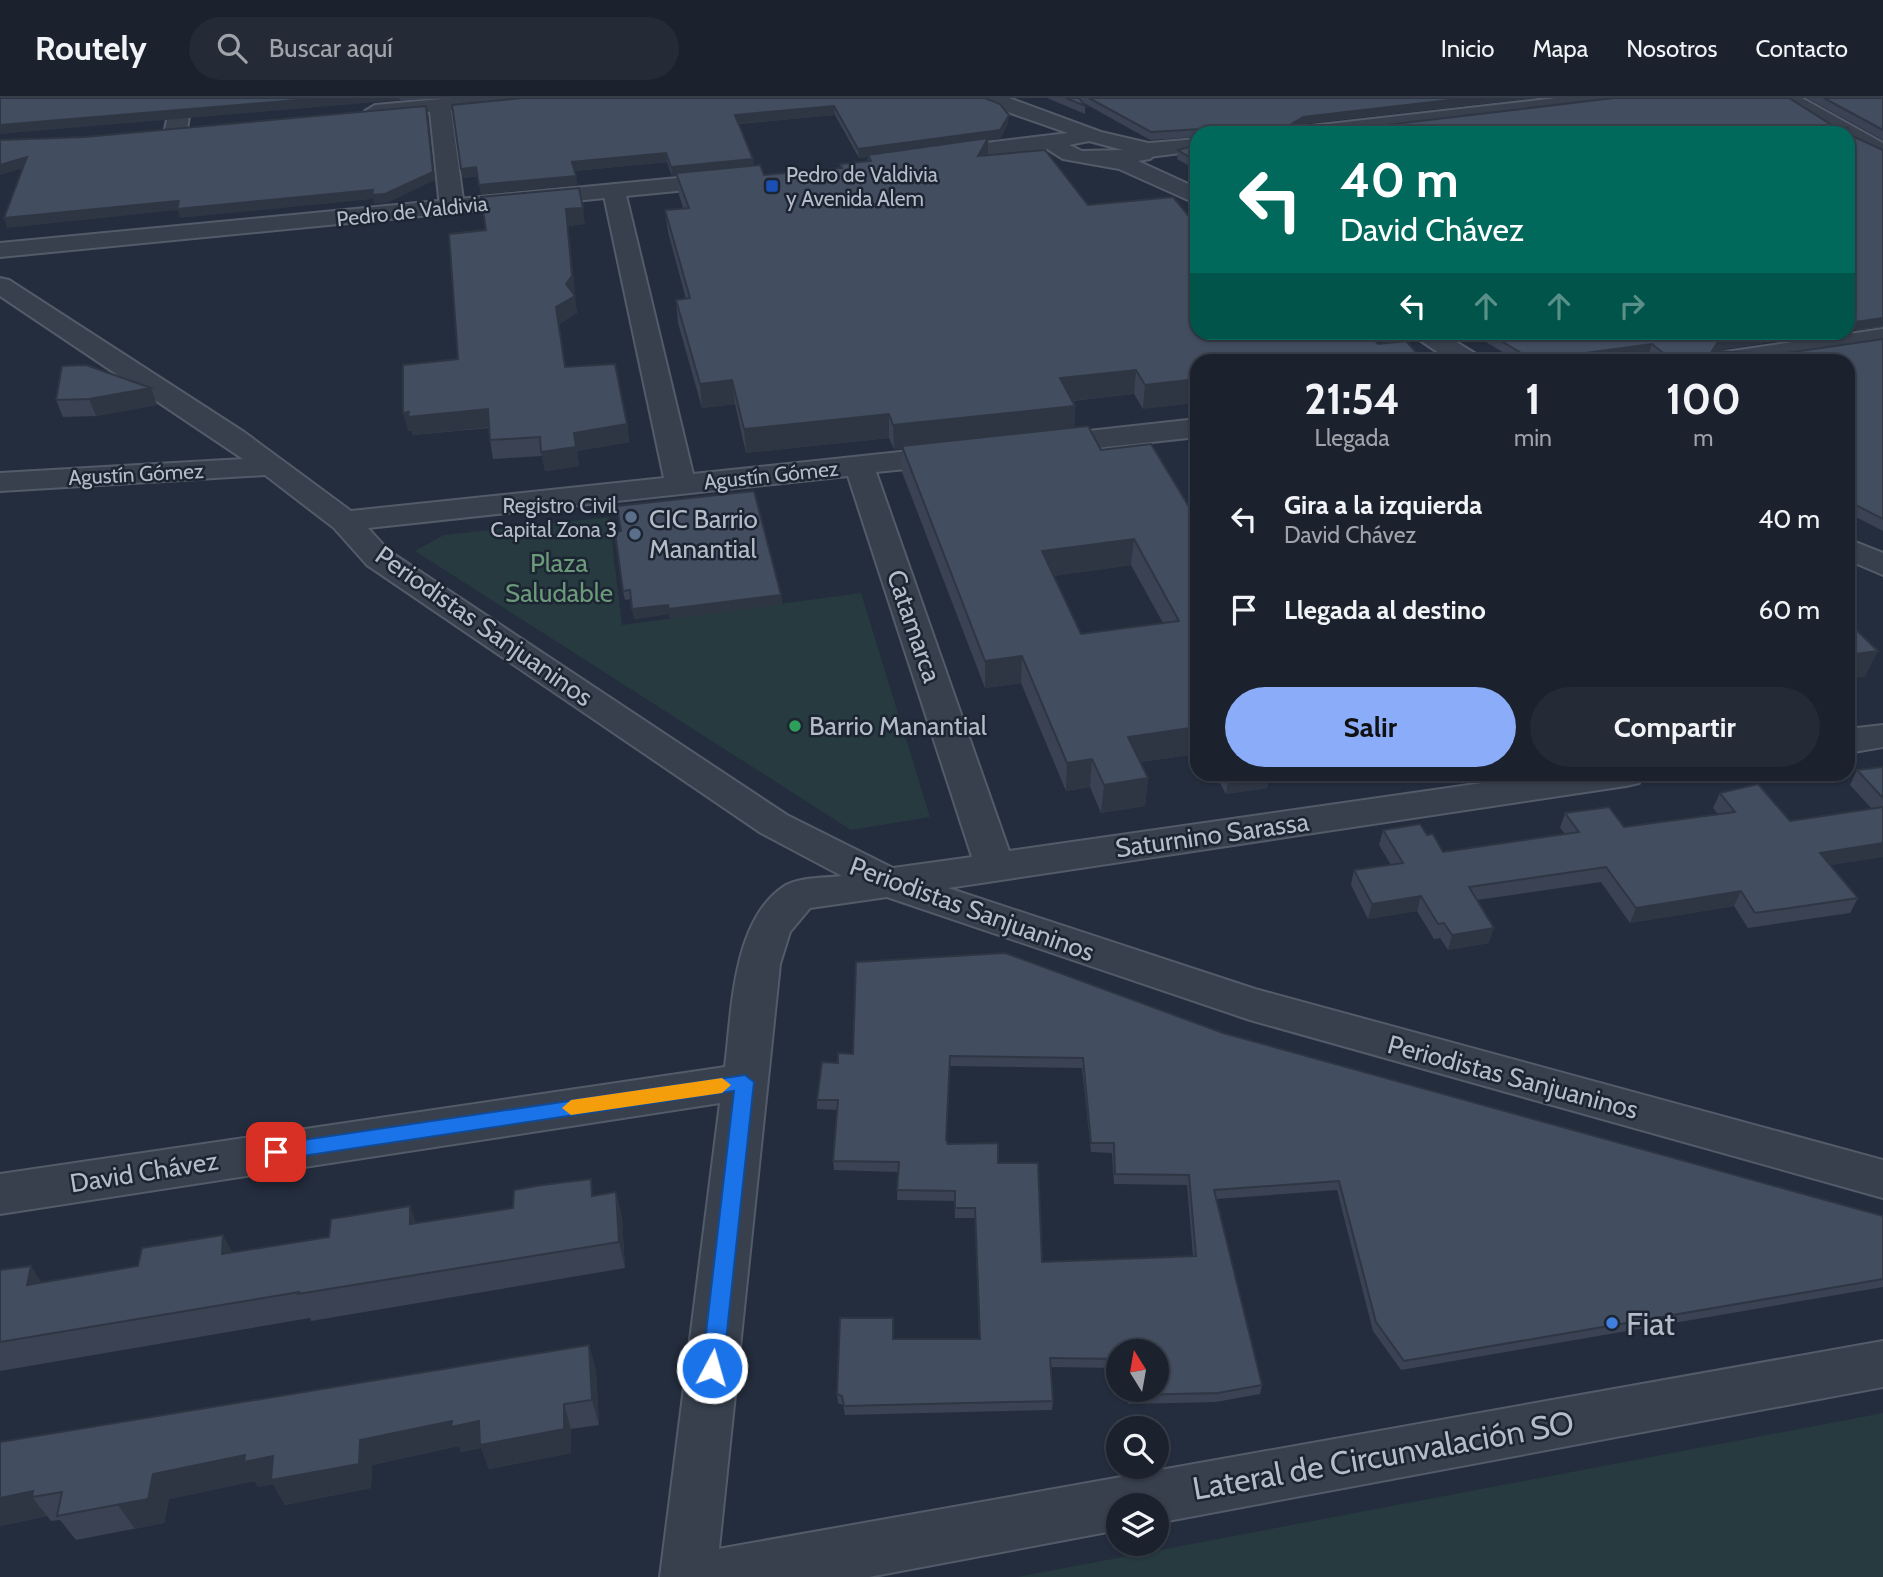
<!DOCTYPE html>
<html lang="es">
<head>
<meta charset="utf-8">
<style>
  :root { --surface:#1b222e; --page:#242a36; --text:#f1f3f6; --muted:#a0a4aa; --line:#393f4a; --accent:#8bacf8 }
  body { margin:0; font-family:Cabin,sans-serif; background:var(--page); color:var(--text); height:100vh; display:flex; flex-direction:column; font-size:26px; white-space:nowrap }
  * { box-sizing:border-box; margin:0 }
  p { font-size:23px; color:var(--muted) }
  .icon { flex:none; width:38px; height:38px; fill:none; stroke:currentColor; stroke-width:2; stroke-linecap:round; stroke-linejoin:round }
  .map { position:relative; flex:1; overflow:hidden }
  .side { position:absolute; left:1190px; top:256px; width:665px; height:427px; display:flex; flex-direction:column; background:var(--surface); border-radius:21px; box-shadow:0 2px 5px #0004,0 0 0 2px var(--line) }
  .side>* { flex:none }
  .guide { position:absolute; left:1190px; top:28px; width:665px; height:214px; border-radius:21px; box-shadow:0 2px 5px #0004,0 0 0 2px var(--line); background:#00695c; color:#fff; overflow:hidden }
  .needle { width:46px; rotate:349deg }
  .buttons { position:absolute; left:1106px; top:1241px; display:grid; gap:14px }
  .buttons a { display:grid; place-items:center; width:63px; height:63px; border-radius:50%; background:var(--surface); box-shadow:0 2px 5px #0004,0 0 0 2px var(--line); font-size:35px }
  .pin { position:absolute; display:grid; place-items:center; width:60px; height:60px; color:#fff; margin:-30px; border-radius:14px; box-shadow:0 4px 10px #0006 }
  .me { position:absolute; width:77px; margin:-38px; rotate:6deg; stroke-linejoin:round; filter:drop-shadow(0 0 5px #0008) }
  .turn { display:flex; align-items:center; gap:24px; height:147px; padding:0 35px; font-size:32px }
  .turn .icon { width:91px; height:91px; stroke-width:2.5 }
  .turn b { display:block; font-size:49px; line-height:60px }
  .lanes { display:flex; align-items:center; height:66px; padding:0 35px; background:#0003; justify-content:center; gap:35px; direction:ltr }
  .lanes .off { opacity:.35 }
  .eta { display:flex; justify-content:space-evenly; align-items:center; height:119px; text-align:center }
  .eta b { font-size:42px; font-weight:800; line-height:49px }
  .action { display:flex; gap:14px; margin-top:auto; padding:14px 35px }
  .action a { flex:1; height:80px; border-radius:42px; background:var(--accent); color:#111; font-size:28px; font-weight:800; line-height:80px; text-align:center }
  .action a+a { background:var(--page); color:var(--text) }
  ul { padding:0; list-style:none }
  li { display:flex; align-items:center; gap:21px; height:91px; padding:0 35px }
  li div { flex:1 }
  li b { display:block; font-size:26px }
  li em { font-style:normal }
  header { display:flex; align-items:center; gap:42px; box-sizing:border-box; height:98px; padding:0 35px; background:var(--surface); border-bottom:2px solid var(--line) }
  header strong { font-size:33px }
  nav { display:flex; gap:38px; margin-inline-start:auto; font-size:24px }
  .search { width:490px; height:63px; background:var(--page); display:flex; align-items:center; gap:18px; box-sizing:border-box; padding:0 24px; border-radius:38px; color:var(--muted); font-size:26px }
  .map>svg:first-child { display:block }
  .green { fill:#263a3f }
  .lines { fill:none; stroke-linecap:round; stroke-linejoin:round }
  .minor-casing { stroke:#535b69; stroke-width:4 }
  .tertiary-casing { stroke:#535b69; stroke-width:4 }
  .minor { fill:#38404e; fill-rule:evenodd }
  .tertiary { fill:#38404e; fill-rule:evenodd }
  .wall { fill:#3a4253; fill-rule:evenodd }
  .shaded-wall { fill:#2f3643 }
  .building { fill:#434d60; stroke:#2f3643; stroke-width:2; fill-rule:evenodd }
  .route { fill:#1a73e8; stroke:#114b97; stroke-width:2 }
  .slow { fill:#f59e0b }
  .transit-dot { fill:#1a4fb4; stroke:#1d2533; stroke-width:2.5 }
  .service-dot { fill:#5c6f8a; stroke:#1d2533; stroke-width:2.5 }
  .leisure-dot { fill:#2e9e5b; stroke:#1d2533; stroke-width:2.5 }
  .shop-dot { fill:#3f7fe0; stroke:#1d2533; stroke-width:2.5 }
  .labels { text-anchor:middle; dominant-baseline:central; stroke-width:5; stroke-linejoin:round; paint-order:stroke }
  .far-poi-label { font-size:21px; fill:#b4bbc9; stroke:#1d2533; text-anchor:start }
  .far-street-label { font-size:21px; fill:#b4bbc9; stroke:#1d2533 }
  .poi-label { font-size:26px; fill:#b4bbc9; stroke:#1d2533; text-anchor:start }
  .park-label { font-size:26px; fill:#6b9a7a; stroke:#1d2533 }
  .street-label { font-size:26px; fill:#b4bbc9; stroke:#1d2533 }
  .near-poi-label { font-size:32px; fill:#b4bbc9; stroke:#1d2533; text-anchor:start }
  .near-street-label { font-size:32px; fill:#b4bbc9; stroke:#1d2533 }
</style>
</head>
<body>
<header>
<strong>Routely</strong>
<div class="search"><svg class="icon" aria-label="search" viewBox="0 0 24 24"><circle cx="10" cy="10" r="6"/><path d="M15 15l6 6"/></svg>Buscar aquí</div>
<nav><a>Inicio</a><a>Mapa</a><a>Nosotros</a><a>Contacto</a></nav>
</header>
<div class="map">
<svg width="1883" height="1479" viewBox="0 0 1883 1479">
  <rect width="100%" height="100%" fill="#242d3e"/>
  <g class="green">
    <polygon points="609,419 622,527 861,495 930,719 851,732 415,453 444,437"/>
    <polygon points="1883,1315 1883,1479 1017,1479"/>
  </g>
  <g class="lines">
    <defs>
      <g id="minor">
        <polygon points="172,0 192,0 187,31 176,37 165,31"/>
        <polygon points="453,0 533,0 523,6 451,12 464,109 460,114 444,114 440,109 430,14 375,19 365,13 375,7"/>
        <polygon points="1556,0 1620,0 1610,6 1358,35 1291,35 1302,29"/>
        <polygon points="1777,0 1802,0 1883,45 1883,61 1848,43 1848,35 1834,35"/>
        <polygon points="1197,41 1197,53 1149,59 1138,52 1149,45"/>
        <path d="M614,86L625,93L693,376L956,348L966,351L971,357L966,363L956,366L876,374L1009,753L1546,676H1644L1639,685L1626,688L948,790L1255,891L1883,1062V1100L1250,922L887,799L810,810L790,834L780,866L716,1479H660L720,1005L0,1116V1076L725,969C732,914 732,824 783,789C797,779 825,780 842,778L761,735L367,467L334,430L265,377L0,393V375L243,361L0,198V180L9,182L244,334L351,413L664,380L603,93ZM848,378L972,759L893,770L787,717L389,453L368,430Z"/>
        <polygon points="1883,231 1883,247 1776,262 1712,262 1716,256 1725,254"/>
        <polygon points="1197,321 1197,339 1043,356 1033,353 1029,347 1033,341 1043,338"/>
        <polygon points="1883,627 1883,649 1848,655 1848,631"/>
      </g>
      <g id="tertiary">
        <path d="M976,0H1009L1101,34L1157,47L1160,52L1150,61L1138,63L1197,90V106L1119,71L1063,61L1047,51L936,65L928,63L925,58L928,53L936,51L1068,35L979,4ZM1089,43L1123,52L1082,53L1069,47Z"/>
        <polygon points="730,75 738,77 741,82 738,87 0,159 0,145"/>
        <polygon points="1408,234 1440,234 1476,256 1480,262 1449,262"/>
        <polygon points="1848,441 1883,455 1883,477 1848,462"/>
        <polygon points="1883,1243 1883,1289 1157,1425 1157,1407 1118,1407 1118,1432 869,1479 690,1479 698,1459 718,1451"/>
      </g>
    </defs>
    <use href="#minor" class="minor-casing"/>
    <use href="#tertiary" class="tertiary-casing"/>
    <use href="#minor" class="minor"/>
    <use href="#tertiary" class="tertiary"/>
  </g>
  <g class="wall">
    <polygon points="0,0 473,0 400,2"/>
    <path d="M985,0L1008,25L1000,41L988,42V57L1197,262L1143,311L1134,296L1073,303L1075,308L1074,330L1101,352L1197,422V656L1140,664L1148,680L1145,708L1101,715L1090,689L1066,693L1021,585L985,590L902,374V351H894L889,340L746,355L735,306L702,310L678,225L676,202L686,201L668,134L665,112L683,110L679,97L677,77L672,78L667,64L574,73L577,87L481,96L478,78L463,80L452,7ZM835,17L859,60L868,59V63L840,66V70L764,77L754,68L739,26ZM1131,467L1163,525L1081,536L1053,478Z"/>
    <polygon points="1047,0 1533,0 1302,26 1296,30 1360,30 1614,0 1789,0 1835,29 1848,30 1850,37 1883,52 1883,229 1848,233 1848,35 1197,35 1197,39 1150,42 1082,4 1085,8 1085,16"/>
    <polygon points="1807,0 1883,0 1883,42"/>
    <polygon points="1197,47 1197,72 1177,61 1178,52"/>
    <polygon points="585,126 568,128 575,195 574,197 577,215 559,226 565,269 627,326 629,344 577,353 579,368 545,373 542,358 493,361 490,342 489,330 413,337 412,333 408,333 458,261 449,136"/>
    <polygon points="1469,234 1841,234 1724,251 1718,253 1780,256 1883,241 1883,433 1848,415 1848,262 1658,262 1649,255 1600,262 1516,262"/>
    <polygon points="151,290 157,307 96,318 63,319 56,302"/>
    <polygon points="621,433 781,497 782,506 670,521 669,516 634,521 631,501 625,502 623,493"/>
    <polygon points="1883,669 1883,759 1830,767 1858,800 1850,815 1748,830 1734,808 1630,825 1601,784 1477,802 1489,845 1448,852 1440,840 1434,841 1417,813 1368,821 1351,787 1354,772 1391,767 1379,747 1383,732 1427,737 1443,754 1565,736 1560,730 1565,715 1624,729 1718,716 1713,710 1720,695 1790,723 1872,711 1850,687 1857,672"/>
    <polygon points="1215,676 1270,676 1267,690 1226,696"/>
    <path d="M1223,935L1883,1118V1189L1401,1272L1373,1233L1337,1092L1217,1101L1262,1287L1260,1296L1216,1304L1128,1306L1126,1292H1157L1118,1253V1270L1050,1269L1053,1303L1052,1312L845,1317L843,1307L838,1305L837,1296L893,1241H979L975,1120H955V1103L897,1102L898,1074L834,1072L833,1063L838,1012L817,1011V1002L838,965L853,956ZM950,968L1082,970L1091,1054L1112,1055L1114,1086L1187,1087L1193,1158L1042,1164L998,1065L948,1046L946,1043Z"/>
    <polygon points="616,1094 622,1121 625,1170 311,1223 310,1220 0,1273 0,1172 42,1184 329,1139 410,1108 416,1125"/>
    <polygon points="589,1247 596,1273 599,1327 571,1331 571,1355 489,1371 481,1350 461,1354 459,1348 372,1367 371,1390 285,1407 273,1386 258,1389 255,1383 169,1401 164,1425 76,1442 60,1422 51,1423 47,1418 0,1428 0,1344"/>
  </g>
  <g class="shaded-wall">
    <polygon points="321,0 399,0 400,2 0,36 0,27"/>
    <polygon points="1467,0 1533,0 1302,26 1288,35 1290,27 1303,19"/>
    <polygon points="426,8 435,82 387,105 374,106 373,101 180,120 178,112 7,130 4,120 179,103 373,92"/>
    <polygon points="834,8 835,17 736,26 735,17"/>
    <polygon points="1009,17 1008,25 1000,41 988,42 988,61 978,58 987,42 859,60 858,51"/>
    <polygon points="666,55 667,64 574,73 572,64"/>
    <polygon points="27,59 31,68 0,77 0,67"/>
    <polygon points="753,61 754,70 672,78 671,69"/>
    <polygon points="476,69 478,78 463,80 461,71"/>
    <polygon points="576,78 577,87 481,96 479,87"/>
    <polygon points="583,110 585,126 568,128 575,195 572,200 575,198 577,215 559,226 556,209 566,186 566,111"/>
    <polygon points="1883,220 1883,228 1848,233 1848,225"/>
    <polygon points="1782,234 1841,234 1724,251 1714,255 1712,253 1717,245 1728,242"/>
    <polygon points="1652,246 1649,255 1600,262 1538,262"/>
    <polygon points="1136,272 1134,296 1059,304 1060,280"/>
    <polygon points="1197,281 1197,305 1143,311 1145,287"/>
    <polygon points="732,282 735,306 702,310 700,286"/>
    <polygon points="151,290 157,307 96,318 89,301"/>
    <polygon points="1075,308 1074,332 902,348 902,351 894,351 893,327"/>
    <polygon points="488,311 491,329 413,337 412,333 408,333 403,315"/>
    <polygon points="889,316 889,340 746,355 744,331"/>
    <polygon points="627,326 629,344 577,353 579,368 545,373 541,354 574,335"/>
    <polygon points="1134,441 1131,467 1040,480 1042,453"/>
    <polygon points="781,497 782,506 670,521 669,516 634,521 632,511"/>
    <polygon points="1878,553 1865,579 1848,581 1848,557"/>
    <polygon points="1022,558 1021,585 985,590 985,563"/>
    <polygon points="1197,629 1197,656 1126,666 1128,639"/>
    <polygon points="1092,661 1090,689 1066,693 1067,665"/>
    <polygon points="1229,676 1270,676 1267,690 1226,696"/>
    <polygon points="1148,680 1145,708 1101,715 1104,687"/>
    <polygon points="1883,745 1883,759 1812,770 1820,755"/>
    <polygon points="1741,793 1734,808 1630,825 1636,810"/>
    <polygon points="1421,798 1417,813 1368,821 1372,806"/>
    <polygon points="1494,830 1489,845 1448,852 1452,837"/>
    <polygon points="616,1094 622,1121 625,1170 619,1144"/>
    <polygon points="410,1108 420,1135 410,1126"/>
    <polygon points="223,1137 237,1164 222,1156"/>
    <polygon points="31,1168 48,1194 27,1187"/>
    <polygon points="589,1247 596,1273 599,1327 592,1302"/>
    <polygon points="564,1306 571,1331 571,1355 489,1371 481,1350 461,1354 459,1348 372,1367 371,1390 285,1407 273,1386 258,1389 255,1383 169,1401 164,1425 135,1431 118,1407 153,1376 245,1357 360,1342 452,1323"/>
    <polygon points="33,1393 32,1399 47,1418 0,1428 0,1400"/>
  </g>
  <g class="building">
    <polygon points="0,0 321,0 0,27"/>
    <polygon points="522,0 985,0 1000,6 1009,17 1000,32 858,51 834,8 735,17 753,61 671,69 666,55 572,64 576,78 479,87 476,69 461,71 452,7"/>
    <polygon points="1066,0 1079,0 1085,8"/>
    <polygon points="1089,0 1467,0 1303,19 1290,27 1292,30 1360,30 1614,0 1789,0 1835,29 1848,30 1850,37 1883,52 1883,220 1848,225 1848,35 1200,35 1200,31 1151,34"/>
    <polygon points="1824,0 1883,0 1883,32"/>
    <polygon points="426,8 433,74 385,96 372,97 373,92 177,111 179,103 4,120 27,59 0,67 0,42 84,39"/>
    <polygon points="988,40 978,58 1045,52 1088,107 1173,99 1197,128 1197,234 1367,234 1378,246 1406,243 1423,262 1197,262 1197,281 1145,287 1136,272 1060,280 1075,308 893,327 889,316 744,331 732,282 700,286 676,202 690,200 665,112 689,110 676,75 760,67 764,77 842,70 840,66 871,63 868,57"/>
    <polygon points="1197,47 1197,64 1178,52"/>
    <polygon points="579,90 583,110 566,111 572,178 566,186 575,198 556,209 565,269 615,266 627,326 574,335 576,349 541,354 540,339 490,342 488,311 408,319 409,314 403,315 403,267 458,261 449,136 486,132 481,99"/>
    <polygon points="1486,234 1782,234 1728,242 1717,245 1712,253 1780,256 1883,241 1883,421 1848,403 1848,262 1672,262 1652,246 1533,262"/>
    <polygon points="86,267 151,290 89,301 56,302 62,268"/>
    <path d="M1088,328L1101,352L1151,346L1197,422V629L1128,639L1148,680L1104,687L1092,661L1067,665L1022,558L985,563L902,348ZM1134,441L1179,523L1081,536L1042,453Z"/>
    <polygon points="754,393 781,497 669,511 668,507 632,511 630,492 623,493 615,434 621,433 617,408"/>
    <polygon points="1848,524 1878,553 1848,557"/>
    <polygon points="1883,669 1883,700 1857,672"/>
    <polygon points="1758,686 1790,723 1883,709 1883,745 1820,755 1858,800 1755,815 1741,793 1636,810 1606,769 1469,789 1494,830 1452,837 1444,825 1438,826 1421,798 1372,806 1354,772 1403,765 1383,732 1420,726 1427,737 1433,736 1443,754 1579,734 1565,715 1609,709 1624,729 1735,714 1720,695"/>
    <path d="M1005,855L1223,935L1883,1118V1181L1404,1263L1376,1224L1339,1083L1214,1092L1262,1287L1218,1295L1129,1297V1292H1157V1253H1118V1261L1050,1260L1053,1303L844,1308L842,1298L837,1296L840,1220H893V1241H980L975,1110H955V1093L897,1092L899,1064L833,1063L838,1002H817L822,964L838,965V955L853,956L856,864ZM950,958L1083,960L1091,1045H1114L1115,1076L1189,1077L1196,1158L1042,1164L1038,1065H998V1045L948,1046L946,1042Z"/>
    <polygon points="591,1081 592,1098 616,1094 619,1144 298,1196 299,1194 0,1244 0,1172 31,1168 27,1187 138,1168 142,1150 223,1137 222,1156 329,1139 331,1121 410,1108 410,1126 513,1110 514,1092 542,1087"/>
    <polygon points="589,1247 592,1302 564,1306 564,1331 480,1347 479,1323 451,1329 452,1323 360,1342 359,1366 271,1382 273,1358 244,1364 245,1357 153,1376 148,1401 57,1418 62,1394 32,1399 33,1393 0,1400 0,1344"/>
  </g>
  <polygon class="route" points="745,977 754,984 723,1270 720,1277 712,1280 705,1277 702,1270 734,993 276,1062 269,1060 266,1054 269,1049 276,1046"/>
  <polygon class="slow" points="722,980 731,987 722,995 571,1017 562,1010 571,1002"/>
  <rect class="transit-dot" x="765" y="81" width="14" height="14" rx="3.5"/>
  <g class="service-dot">
    <circle cx="631" cy="419" r="7"/>
    <circle cx="635" cy="436" r="7"/>
  </g>
  <circle class="leisure-dot" cx="795" cy="628" r="7"/>
  <circle class="shop-dot" cx="1612" cy="1225" r="7"/>
  <g class="labels">
    <g class="far-poi-label">
      <text x="786" y="76">Pedro de Valdivia<tspan x="786" dy="24">y Avenida Alem</tspan></text>
      <text x="617" y="407" text-anchor="end">Registro Civil<tspan x="617" dy="24">Capital Zona 3</tspan></text>
    </g>
    <g class="far-street-label">
      <text transform="translate(412 113) rotate(-6)">Pedro de Valdivia</text>
      <text transform="translate(136 376) rotate(-3)">Agustín Gómez</text>
      <text transform="translate(771 377) rotate(-6)">Agustín Gómez</text>
    </g>
    <g class="poi-label">
      <text x="649" y="421">CIC Barrio<tspan x="649" dy="30">Manantial</tspan></text>
      <text x="809" y="628">Barrio Manantial</text>
    </g>
    <g class="park-label">
      <text x="559" y="465">Plaza<tspan x="559" dy="30">Saludable</tspan></text>
    </g>
    <g class="street-label">
      <text transform="translate(484 528) rotate(35)">Periodistas Sanjuaninos</text>
      <text transform="translate(914 528) rotate(71)">Catamarca</text>
      <text transform="translate(1212 737) rotate(-8)">Saturnino Sarassa</text>
      <text transform="translate(972 811) rotate(20)">Periodistas Sanjuaninos</text>
      <text transform="translate(1513 979) rotate(15)">Periodistas Sanjuaninos</text>
      <text transform="translate(144 1074) rotate(-9)">David Chávez</text>
    </g>
    <g class="near-poi-label">
      <text x="1626" y="1225">Fiat</text>
    </g>
    <g class="near-street-label">
      <text transform="translate(1383 1357) rotate(-10)">Lateral de Circunvalación SO</text>
    </g>
  </g>
</svg>
<div class="buttons">
<a><svg class="needle" viewBox="-14 -14 28 28"><path d="M0-13l5 13h-10z" fill="#e53935"/><path d="M0 13l5-13h-10z" fill="#a0a4aa"/></svg></a>
<a><svg class="icon" aria-label="search" viewBox="0 0 24 24"><circle cx="10" cy="10" r="6"/><path d="M15 15l6 6"/></svg></a>
<a><svg class="icon" aria-label="layers" viewBox="0 0 24 24"><path d="M12 4l9 5-9 5-9-5zM3 14l9 5 9-5"/></svg></a>
</div>
<div class="pin" style="left:276px;top:1054px;background:#d93025"><svg class="icon" aria-label="arrive" viewBox="0 0 24 24"><path d="M6 21V4h12l-3 4 3 4H6"/></svg></div>
<svg class="me" style="left:712px;top:1270px" viewBox="-20 -20 40 40"><circle r="17" fill="#1a73e8" stroke="#fff" stroke-width="3"/><path d="M0-11L8 9 0 5-8 9z" fill="#fff"/></svg>
<div class="guide">
<div class="turn"><svg class="icon" aria-label="left" viewBox="0 0 24 24"><path d="M17 20v-9H6M10 6l-5 5 5 5"/></svg><div><b>40 m</b>David Chávez</div></div>
<div class="lanes"><svg class="icon" aria-label="left" viewBox="0 0 24 24"><path d="M17 20v-9H6M10 6l-5 5 5 5"/></svg><svg class="icon off" aria-label="ahead" viewBox="0 0 24 24"><path d="M12 20V5M6 11l6-6 6 6"/></svg><svg class="icon off" aria-label="ahead" viewBox="0 0 24 24"><path d="M12 20V5M6 11l6-6 6 6"/></svg><svg class="icon off" aria-label="right" viewBox="0 0 24 24"><path d="M7 20v-9h11M14 6l5 5-5 5"/></svg></div>
</div>
<section class="side">
<div class="eta">
<div><b>21:54</b><p>Llegada</p></div>
<div><b>1</b><p>min</p></div>
<div><b>100</b><p>m</p></div>
</div>
<ul>
<li><svg class="icon" aria-label="left" viewBox="0 0 24 24"><path d="M17 20v-9H6M10 6l-5 5 5 5"/></svg><div><b>Gira a la izquierda</b><p>David Chávez</p></div><em>40 m</em></li>
<li><svg class="icon" aria-label="arrive" viewBox="0 0 24 24"><path d="M6 21V4h12l-3 4 3 4H6"/></svg><div><b>Llegada al destino</b></div><em>60 m</em></li>
</ul>
<div class="action"><a>Salir</a><a>Compartir</a></div>
</section>
</div>
</body>
</html>
